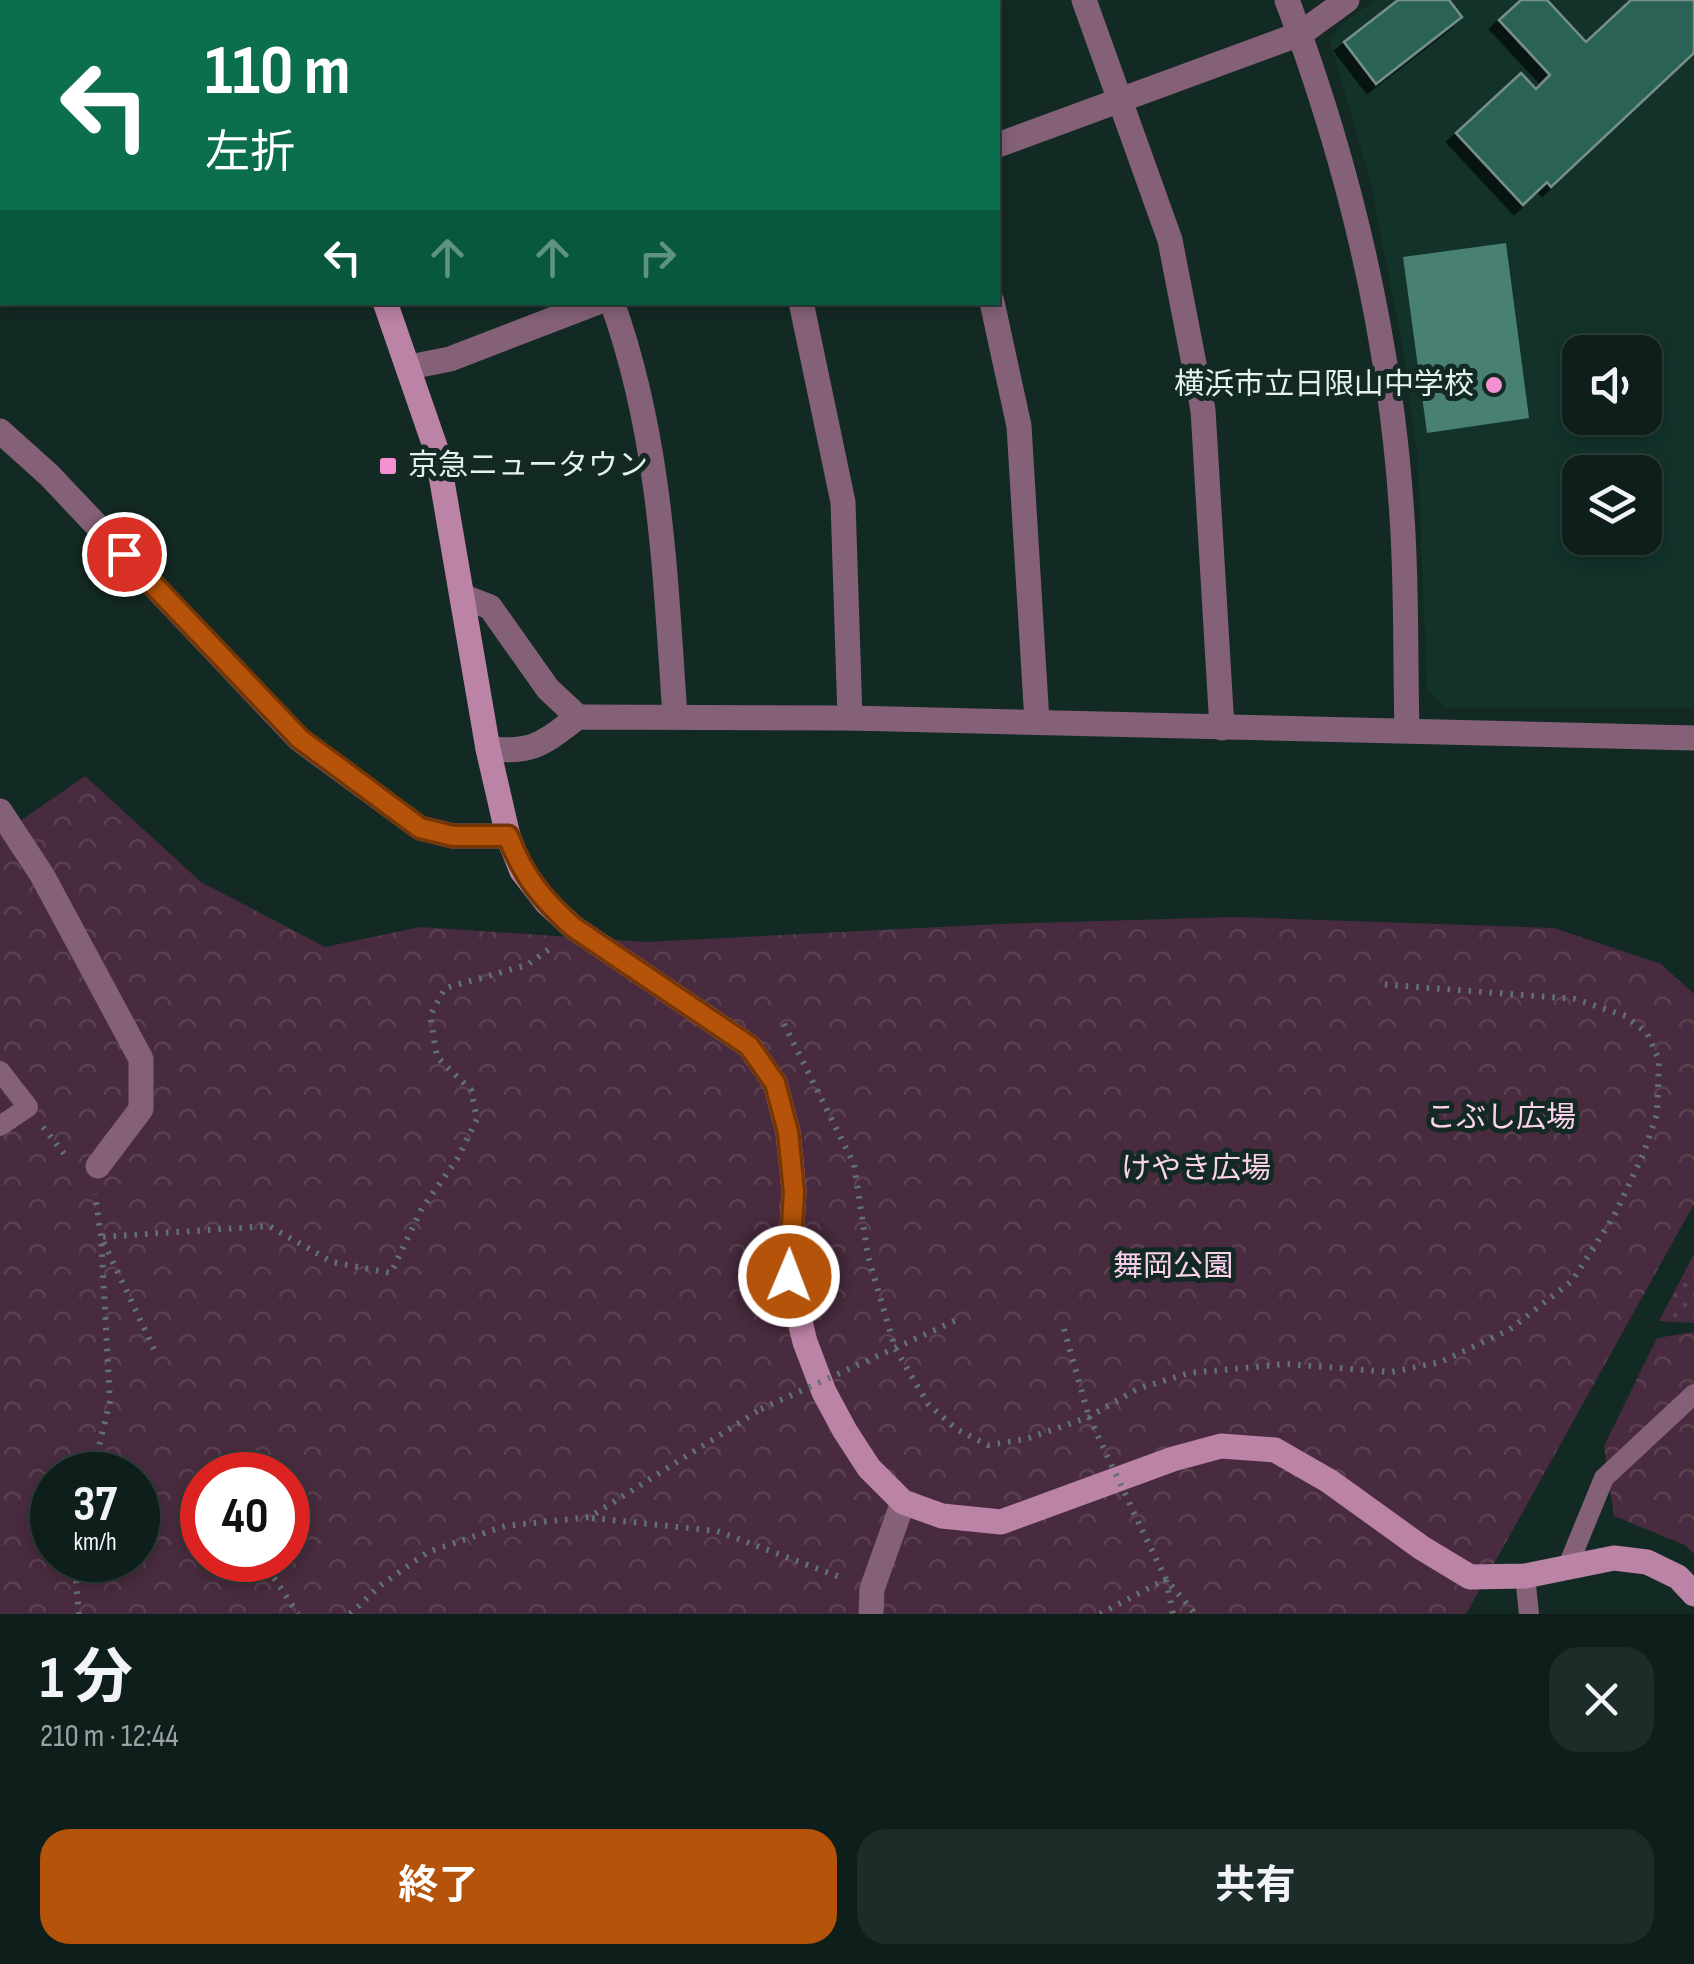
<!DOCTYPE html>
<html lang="ja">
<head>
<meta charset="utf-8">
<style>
  :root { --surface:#0e1f1b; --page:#1c2c28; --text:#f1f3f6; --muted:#9ba2a3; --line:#2e3d3a; --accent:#b45309 }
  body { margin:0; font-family:"Sofia Sans Condensed","Noto Sans JP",sans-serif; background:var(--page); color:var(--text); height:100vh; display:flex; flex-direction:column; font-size:38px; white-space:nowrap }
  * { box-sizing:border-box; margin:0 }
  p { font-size:32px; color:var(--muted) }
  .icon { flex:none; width:55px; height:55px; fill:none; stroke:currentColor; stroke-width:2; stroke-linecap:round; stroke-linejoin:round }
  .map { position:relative; height:1614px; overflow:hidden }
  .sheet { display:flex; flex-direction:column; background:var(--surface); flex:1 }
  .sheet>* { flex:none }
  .guide { position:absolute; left:0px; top:0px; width:1000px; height:305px; box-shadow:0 5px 15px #0003,0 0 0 2px var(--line); background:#0b6e4f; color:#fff; overflow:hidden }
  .tools { position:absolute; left:1562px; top:335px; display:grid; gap:20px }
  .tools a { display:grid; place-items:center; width:100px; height:100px; border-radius:20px; background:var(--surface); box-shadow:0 5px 15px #0003,0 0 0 2px var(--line); font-size:50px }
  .speed { position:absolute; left:30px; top:1452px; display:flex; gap:20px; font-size:50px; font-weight:700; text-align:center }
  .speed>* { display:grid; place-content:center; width:130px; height:130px; border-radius:50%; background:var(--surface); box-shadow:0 5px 15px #0003,0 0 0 2px var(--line); line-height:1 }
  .speed small { font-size:25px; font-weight:400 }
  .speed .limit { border:15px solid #d22; background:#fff; color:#111 }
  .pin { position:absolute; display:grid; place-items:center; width:85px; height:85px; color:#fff; margin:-42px; border:5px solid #fff; border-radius:50%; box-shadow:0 2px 10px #0007 }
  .me { position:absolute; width:110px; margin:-55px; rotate:1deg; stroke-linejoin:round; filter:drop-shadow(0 0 8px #0008) }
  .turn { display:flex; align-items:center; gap:35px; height:210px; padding:0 40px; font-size:45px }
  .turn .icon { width:130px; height:130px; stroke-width:2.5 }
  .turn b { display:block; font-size:70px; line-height:85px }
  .lanes { display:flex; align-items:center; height:95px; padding:0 40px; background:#0003; justify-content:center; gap:50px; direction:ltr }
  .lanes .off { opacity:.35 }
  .round { display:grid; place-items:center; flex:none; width:105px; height:105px; border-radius:30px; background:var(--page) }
  .head { display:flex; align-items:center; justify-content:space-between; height:170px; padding:0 40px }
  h1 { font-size:60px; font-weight:700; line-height:75px }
  .cta { display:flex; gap:20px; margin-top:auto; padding:20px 40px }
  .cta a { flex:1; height:115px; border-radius:30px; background:var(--accent); color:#fff; font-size:40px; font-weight:700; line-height:115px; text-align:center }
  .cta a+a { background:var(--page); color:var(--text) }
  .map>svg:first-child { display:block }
  .built { fill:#12322a; fill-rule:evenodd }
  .grass { fill:url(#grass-dots) }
  .forest { fill:url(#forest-crowns); fill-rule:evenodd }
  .water { fill:#488072 }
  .building { fill:#2b6357; stroke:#768f88; stroke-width:2.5; filter:url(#shadow) }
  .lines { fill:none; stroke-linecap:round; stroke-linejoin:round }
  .path { stroke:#60736e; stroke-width:6; stroke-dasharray:2.5 8; stroke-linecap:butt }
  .lane { stroke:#846177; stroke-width:20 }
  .street { stroke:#846177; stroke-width:25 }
  .secondary { stroke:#bb83a6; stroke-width:25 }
  .path-bridge { stroke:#60736e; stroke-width:6; stroke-dasharray:2.5 8; stroke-linecap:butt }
  .route-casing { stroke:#753606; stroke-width:25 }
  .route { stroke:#b45309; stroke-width:18 }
  .poi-dot { fill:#f591d2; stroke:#132924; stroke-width:4 }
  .labels { text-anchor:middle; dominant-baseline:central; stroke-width:10; stroke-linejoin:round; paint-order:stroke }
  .poi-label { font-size:30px; fill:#e4f1ed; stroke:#132924; text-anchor:end }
  .park-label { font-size:30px; fill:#fbd2eb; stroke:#132924 }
</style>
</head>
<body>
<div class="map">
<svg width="1694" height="1614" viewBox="0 0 1694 1614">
  <defs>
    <pattern id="grass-dots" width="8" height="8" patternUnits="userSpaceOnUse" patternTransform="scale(2.5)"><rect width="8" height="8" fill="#482b3e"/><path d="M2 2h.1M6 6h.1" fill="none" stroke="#5a4051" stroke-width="1.8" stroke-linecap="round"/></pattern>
    <pattern id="forest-crowns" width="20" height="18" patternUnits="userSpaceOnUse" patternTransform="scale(2.5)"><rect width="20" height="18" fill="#482b3e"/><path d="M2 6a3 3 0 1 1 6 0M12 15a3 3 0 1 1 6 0" fill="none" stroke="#5a4051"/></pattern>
    <filter id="shadow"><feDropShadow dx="-9" dy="9" stdDeviation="0" flood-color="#0009"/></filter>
  </defs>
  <rect width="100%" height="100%" fill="#132924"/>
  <path class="built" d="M1375,0H1694V708H1444L1427,688L1418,461L1403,349L1371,184L1330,41L1338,27ZM1580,352H1645V418H1580ZM1580,472H1645V538H1580Z"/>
  <polygon class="grass" points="1694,1254 1694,1323 1659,1321"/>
  <g class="forest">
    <path d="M85,776L201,882L325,947L420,927L646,942L999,924L1235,917L1554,928L1661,964L1694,994V1204L1466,1614H0V835ZM52,1475H138V1560H52ZM202,1475H288V1560H202Z"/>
    <polygon points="1694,1332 1694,1554 1685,1545 1614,1516 1604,1446 1657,1338"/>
  </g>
  <polygon class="water" points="1506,243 1529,418 1427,433 1403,257"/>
  <g class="building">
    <polygon points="14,0 148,0 149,2 15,2"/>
    <polygon points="1398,0 1449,0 1462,17 1376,84 1344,42"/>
    <polygon points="1521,0 1547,0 1586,42 1631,0 1694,0 1694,53 1551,187 1547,182 1523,205 1456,133 1521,73 1536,89 1550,75 1499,20"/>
  </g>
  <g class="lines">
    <g class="path">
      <polyline points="784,1024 854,1164 868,1256 895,1348 928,1404 956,1429 988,1445 1026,1439 1089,1417 1137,1389 1189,1373 1286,1364 1391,1372 1441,1362 1509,1330 1572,1281 1614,1216 1643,1155 1657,1114 1659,1060 1647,1033 1626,1016 1575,999 1378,984"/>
      <polyline points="43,1127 69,1160"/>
      <polyline points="1064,1329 1089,1417"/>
      <polyline points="895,1348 959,1319"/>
      <polyline points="154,1349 101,1237 269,1226 332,1262 391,1273 421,1210 457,1159 477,1119 471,1090 437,1057 430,1016 445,988 527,965 555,945"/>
      <polyline points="92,1475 110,1401 101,1237 95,1194"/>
      <polyline points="592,1518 717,1531 845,1579"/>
      <polyline points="1142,1530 1166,1579 1195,1614"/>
      <polyline points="74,1560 79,1614"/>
      <polyline points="274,1578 298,1614"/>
      <polyline points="1166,1580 1173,1614"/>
      <polyline points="350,1614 381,1585 428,1552 505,1526 590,1517 761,1409"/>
      <polyline points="1100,1614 1166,1579"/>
    </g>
    <g class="lane">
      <polyline points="0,1071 28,1107 0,1126"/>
      <polyline points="1567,1568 1604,1478 1694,1394"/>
      <polyline points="1525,1576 1529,1614"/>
    </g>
    <g class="street">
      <polyline points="490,0 491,2"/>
      <polyline points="688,0 689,2"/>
      <polyline points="891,0 892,2"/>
      <polyline points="1084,0 1170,240 1203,410 1222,728"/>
      <path d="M1287,0C1349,164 1391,341 1402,517C1407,587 1405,659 1407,729"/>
      <polyline points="0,107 2,107"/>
      <polyline points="998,145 1300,34 1347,0"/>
      <path d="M612,302C661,439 665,574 675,716"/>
      <polyline points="801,302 843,502 850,718"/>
      <polyline points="992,302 1019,426 1037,722"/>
      <polyline points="410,367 450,359 598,302"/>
      <polyline points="0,431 49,475 299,739 420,828 453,836 508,836"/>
      <polyline points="464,597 490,607 548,689 578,717"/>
      <path d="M488,749C534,753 542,744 578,717L850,718L1694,738"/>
      <polyline points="0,811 42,875 141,1059 141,1109 98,1166"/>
      <polyline points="871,1614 872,1589 903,1502"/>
    </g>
    <g class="secondary">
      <polyline points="272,0 273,2"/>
      <polyline points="385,302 437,452 488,749 508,836 522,871 547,903 573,927 749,1046 775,1083 788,1132 794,1191 789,1277 805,1342 824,1392 845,1431 869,1468 903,1502 942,1516 1001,1522 1173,1459 1221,1446 1275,1450 1329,1481 1422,1548 1470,1577 1525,1576 1614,1558 1647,1562 1678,1577 1694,1594"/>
    </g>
    <g class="path-bridge">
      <polyline points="761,1409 895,1348"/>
      <polyline points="1089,1417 1142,1530"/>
    </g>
  </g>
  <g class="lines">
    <defs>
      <path id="route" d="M124,554L300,739L330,761L420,828L453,836H508C524,877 541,898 573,927L749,1046L775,1083L788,1132L794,1192L789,1276"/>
    </defs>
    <use href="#route" class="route-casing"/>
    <use href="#route" class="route"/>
  </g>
  <g class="poi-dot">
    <circle cx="1494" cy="385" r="10"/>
    <rect x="378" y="456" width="20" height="20" rx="5"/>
  </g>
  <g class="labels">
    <g class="poi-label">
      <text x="1474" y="385">横浜市立日限山中学校</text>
      <text x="408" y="466" text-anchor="start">京急ニュータウン</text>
    </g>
    <g class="park-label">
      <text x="1501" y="1118">こぶし広場</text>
      <text x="1196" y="1169">けやき広場</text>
      <text x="1173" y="1267">舞岡公園</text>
    </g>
  </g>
</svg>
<div class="tools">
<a><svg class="icon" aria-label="sound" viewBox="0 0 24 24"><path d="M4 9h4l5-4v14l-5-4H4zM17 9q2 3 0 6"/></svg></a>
<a><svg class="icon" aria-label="layers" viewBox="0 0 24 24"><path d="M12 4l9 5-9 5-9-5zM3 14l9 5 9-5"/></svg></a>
</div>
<div class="speed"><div>37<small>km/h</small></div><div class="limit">40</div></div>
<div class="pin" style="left:124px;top:554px;background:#d93025"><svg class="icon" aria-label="arrive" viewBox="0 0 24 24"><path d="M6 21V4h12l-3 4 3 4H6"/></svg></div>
<svg class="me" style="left:789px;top:1276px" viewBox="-20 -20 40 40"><circle r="17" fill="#b45309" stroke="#fff" stroke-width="3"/><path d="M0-11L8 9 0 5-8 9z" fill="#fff"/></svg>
<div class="guide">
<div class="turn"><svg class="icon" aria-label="left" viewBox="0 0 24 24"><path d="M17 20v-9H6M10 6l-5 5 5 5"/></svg><div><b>110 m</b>左折</div></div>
<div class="lanes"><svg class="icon" aria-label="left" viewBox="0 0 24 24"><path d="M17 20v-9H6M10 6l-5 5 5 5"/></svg><svg class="icon off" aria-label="ahead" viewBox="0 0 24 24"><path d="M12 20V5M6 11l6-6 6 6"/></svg><svg class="icon off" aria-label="ahead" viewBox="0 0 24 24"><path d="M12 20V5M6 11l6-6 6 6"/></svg><svg class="icon off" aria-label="right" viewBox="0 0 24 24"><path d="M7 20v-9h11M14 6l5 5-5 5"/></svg></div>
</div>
</div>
<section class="sheet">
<div class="head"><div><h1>1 分</h1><p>210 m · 12:44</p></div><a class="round"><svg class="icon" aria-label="close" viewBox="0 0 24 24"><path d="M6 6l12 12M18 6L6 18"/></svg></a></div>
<div class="cta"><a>終了</a><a>共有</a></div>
</section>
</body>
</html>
